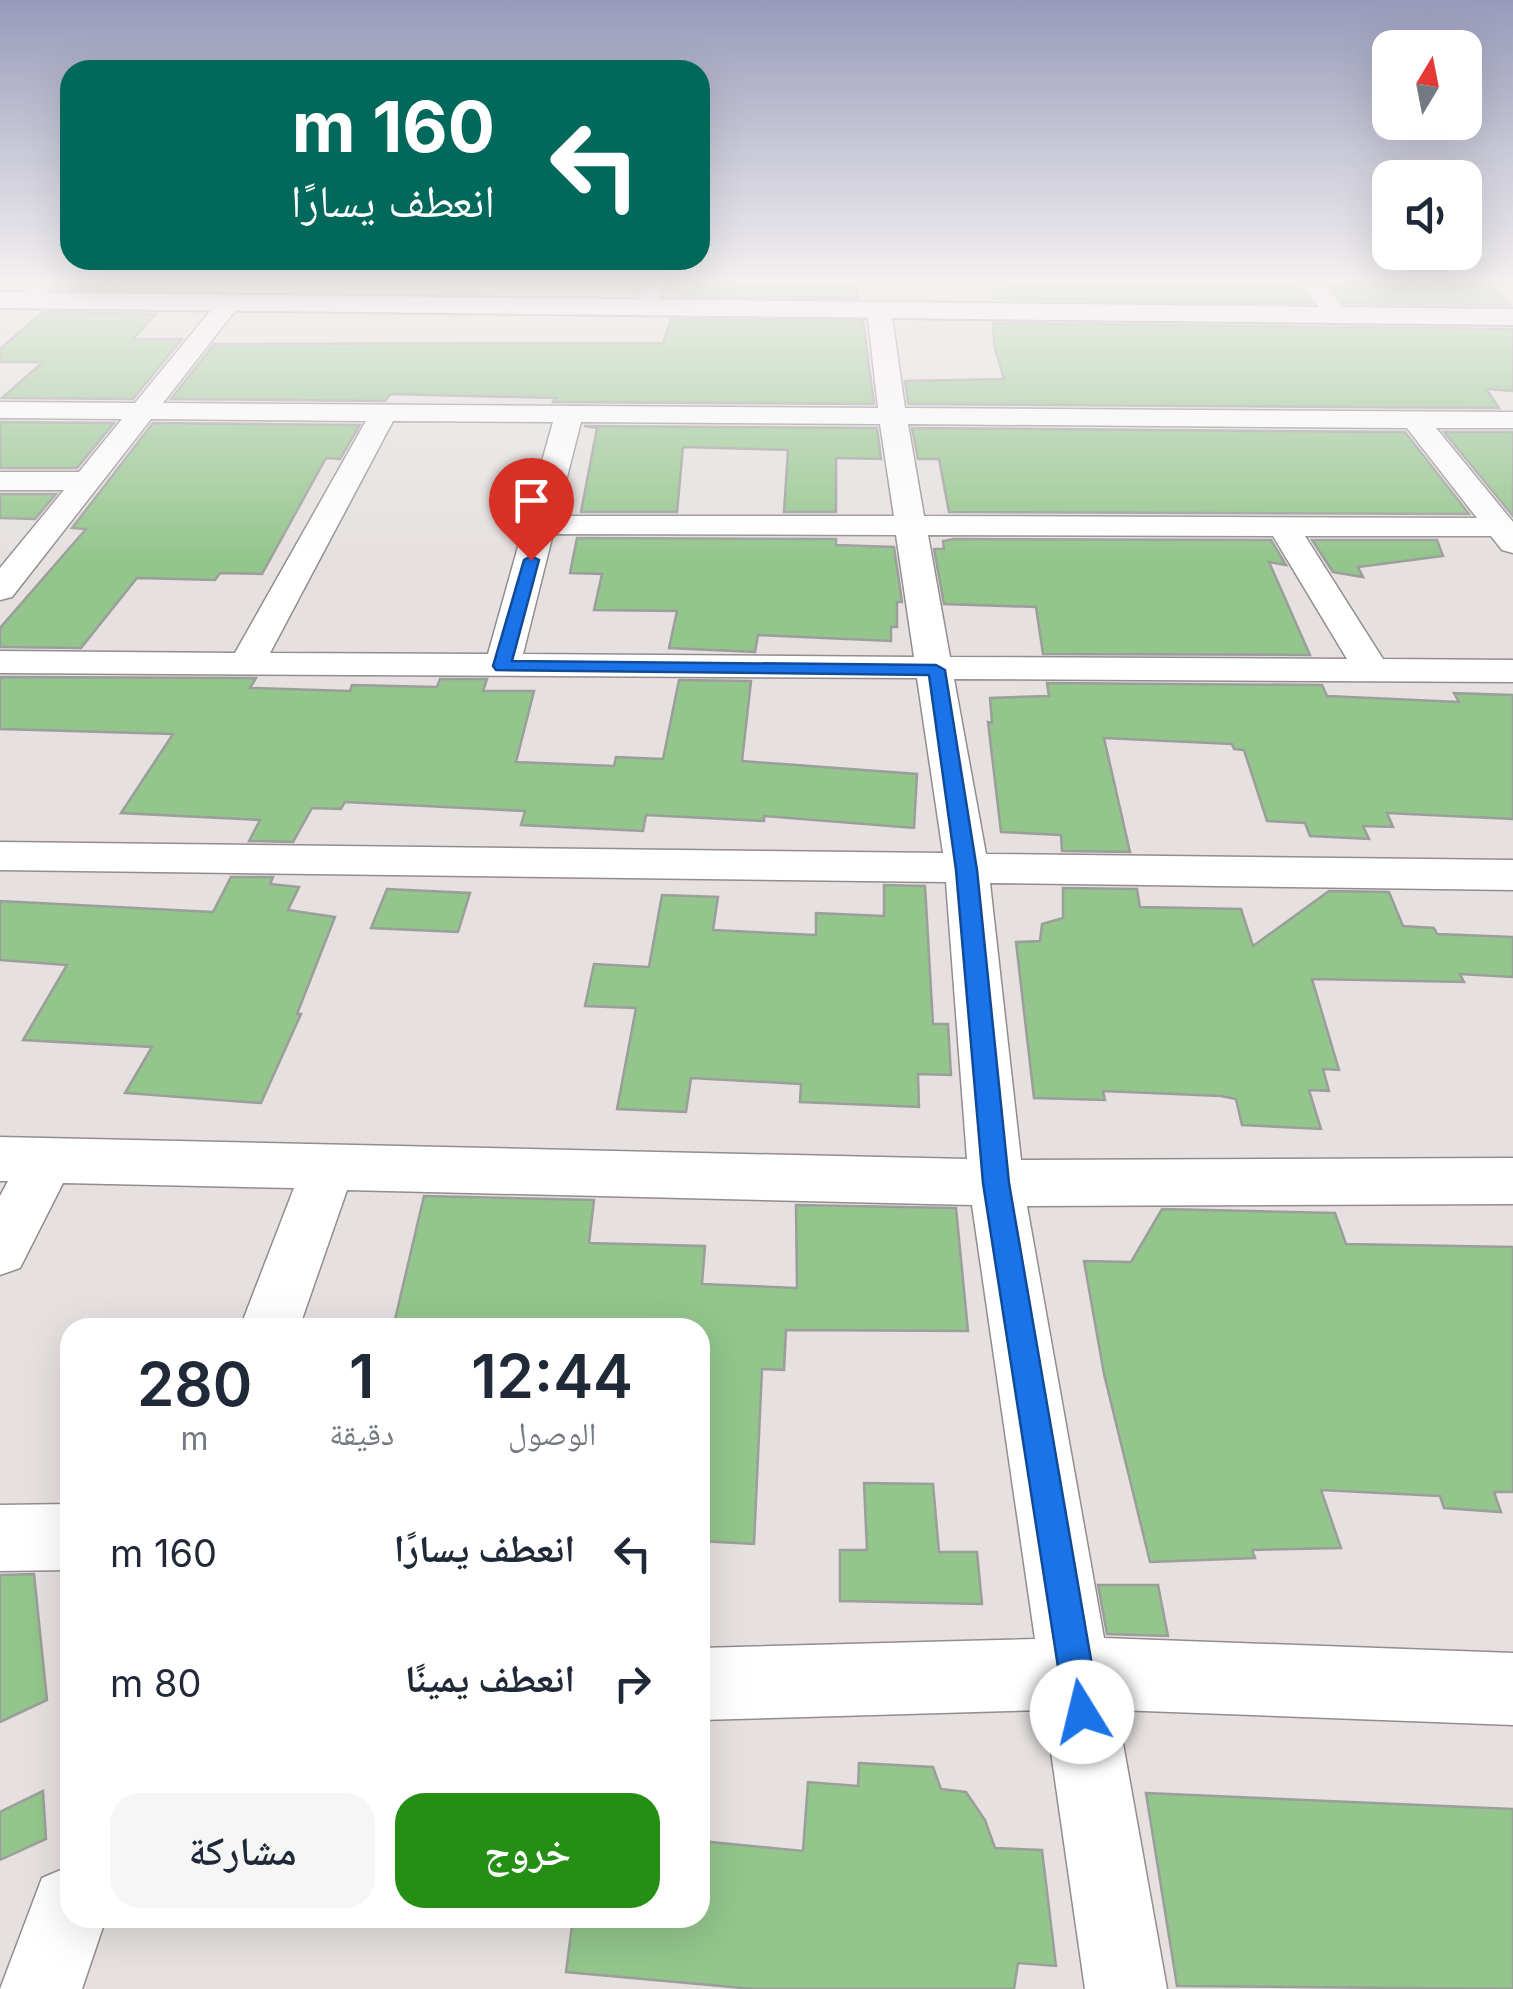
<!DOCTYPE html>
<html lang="ar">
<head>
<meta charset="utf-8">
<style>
  :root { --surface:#fff; --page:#f6f6f7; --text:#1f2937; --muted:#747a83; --accent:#248f12 }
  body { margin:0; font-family:Inter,"Noto Naskh Arabic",sans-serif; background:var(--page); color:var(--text); direction:rtl; height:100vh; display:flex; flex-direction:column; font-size:38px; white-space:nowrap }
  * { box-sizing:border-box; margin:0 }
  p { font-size:32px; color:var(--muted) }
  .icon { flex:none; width:55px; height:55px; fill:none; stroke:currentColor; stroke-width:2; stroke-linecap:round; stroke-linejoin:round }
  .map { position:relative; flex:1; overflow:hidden; direction:ltr }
  .panel { position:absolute; left:60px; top:1318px; width:650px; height:610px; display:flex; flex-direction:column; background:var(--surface); border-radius:30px; box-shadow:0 10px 40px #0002; direction:rtl }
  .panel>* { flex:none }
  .top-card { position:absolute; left:60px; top:60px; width:650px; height:210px; border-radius:30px; box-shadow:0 10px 40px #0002; direction:rtl; background:#00695c; color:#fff; overflow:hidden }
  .needle { width:65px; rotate:10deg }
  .fabs { position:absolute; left:1372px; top:30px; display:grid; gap:20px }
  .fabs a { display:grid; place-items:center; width:110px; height:110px; border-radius:20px; background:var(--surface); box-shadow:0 10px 40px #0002; font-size:50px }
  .pin { position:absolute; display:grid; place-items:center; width:85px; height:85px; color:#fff; margin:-102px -42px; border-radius:50% 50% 50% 0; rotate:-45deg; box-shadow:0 0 10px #0007 }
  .pin .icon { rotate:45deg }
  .me { position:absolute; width:110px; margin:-55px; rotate:351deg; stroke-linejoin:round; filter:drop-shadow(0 0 8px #0008) }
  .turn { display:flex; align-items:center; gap:35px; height:210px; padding:0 50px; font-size:45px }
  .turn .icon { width:130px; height:130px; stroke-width:2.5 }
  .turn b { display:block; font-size:70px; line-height:85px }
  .eta { display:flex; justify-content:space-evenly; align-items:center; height:170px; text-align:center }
  .eta b { font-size:60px; font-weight:600; line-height:70px }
  .cta { display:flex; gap:20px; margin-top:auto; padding:20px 50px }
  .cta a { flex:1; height:115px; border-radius:30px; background:var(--accent); color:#fff; font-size:40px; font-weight:600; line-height:115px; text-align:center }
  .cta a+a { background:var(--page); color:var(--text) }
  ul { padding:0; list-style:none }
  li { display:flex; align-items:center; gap:30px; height:130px; padding:0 50px }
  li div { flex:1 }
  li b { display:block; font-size:38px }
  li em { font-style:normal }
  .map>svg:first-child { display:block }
  .building { fill:#93c58c; stroke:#9b9e9a; stroke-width:2.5 }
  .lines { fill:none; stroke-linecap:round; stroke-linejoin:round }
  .street-casing { stroke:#938d8d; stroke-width:3 }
  .secondary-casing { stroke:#938d8d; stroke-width:4 }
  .street { fill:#fff; fill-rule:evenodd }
  .secondary { fill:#fff; fill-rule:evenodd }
  .route { fill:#1a73e8; stroke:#114b97; stroke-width:2.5 }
</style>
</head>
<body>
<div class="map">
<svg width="1513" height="1989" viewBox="0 0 1513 1989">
  <rect width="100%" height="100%" fill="#e6e0e0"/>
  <g class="building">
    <polygon points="696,282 856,282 858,298 680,296 682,291 694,291"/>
    <polygon points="1003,282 1295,282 1311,303 992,299 992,288 1005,289"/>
    <polygon points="1327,282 1486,282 1510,305 1344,303"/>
    <polygon points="77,284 182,284 177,290 71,289"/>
    <polygon points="43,312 156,314 133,339 182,339 133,399 2,398 43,362 0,362 0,349"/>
    <polygon points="671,319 863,321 874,404 553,402 556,398 390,394 385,401 171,399 214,344 663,343"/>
    <polygon points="993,323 1513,329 1513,391 1486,389 1499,408 908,404 905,381 1004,379 994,345"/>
    <polygon points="0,422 114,423 77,468 0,468"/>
    <polygon points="153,423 360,425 340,459 326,458 262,574 220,573 215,580 137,578 81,648 0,647 0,628 86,529 72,528"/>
    <polygon points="584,426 877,428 881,459 836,458 836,512 784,512 788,450 683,447 677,512 581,512 597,428"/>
    <polygon points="912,428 1405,432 1469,514 949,512 939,459 918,459"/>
    <polygon points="1444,432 1513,432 1513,516"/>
    <polygon points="0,494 56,494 35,519 0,518"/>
    <polygon points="577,538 836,539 836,545 894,547 902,602 897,602 897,627 891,627 891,641 758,635 755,652 669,648 677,611 594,610 602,574 570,573"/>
    <polygon points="954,539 1271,540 1286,565 1269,562 1310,655 1043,654 1036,607 944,604 934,549 944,549 943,541"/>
    <polygon points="1312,540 1437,540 1443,556 1358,567 1363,577 1333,572"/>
    <polygon points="0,677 256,678 250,688 350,691 352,685 437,687 440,679 487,679 483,691 534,691 516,762 614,766 616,757 663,759 679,680 751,681 742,761 917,774 914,828 764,816 764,821 646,815 643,831 521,825 525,811 345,802 341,809 312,808 293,842 249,841 260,820 121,813 173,734 0,729"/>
    <polygon points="1047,683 1322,685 1327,696 1459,702 1454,693 1513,695 1513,819 1387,813 1393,827 1363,826 1369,839 1310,836 1305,823 1267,821 1244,750 1234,749 1232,744 1104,738 1130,852 1062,851 1061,835 1001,832 988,722 992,723 990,698 1049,696"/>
    <polygon points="231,877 273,877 270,884 299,887 288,910 335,917 297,1014 301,1014 261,1103 125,1093 152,1047 23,1040 67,965 0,960 0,901 213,912"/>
    <polygon points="884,885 925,886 933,1024 948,1024 951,1075 918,1074 919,1107 800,1102 801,1084 691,1078 686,1112 617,1109 636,1008 585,1006 594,964 649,967 662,895 718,897 713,930 816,935 816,913 884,916"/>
    <polygon points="1063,888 1137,889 1140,907 1241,909 1253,946 1329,891 1389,892 1403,926 1434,928 1437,934 1513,937 1513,977 1460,974 1464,982 1312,979 1339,1070 1323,1069 1329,1091 1309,1090 1321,1129 1242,1125 1236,1099 1221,1096 1103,1091 1105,1100 1034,1098 1016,942 1040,941 1042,924 1063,918"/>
    <polygon points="387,889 470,893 458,932 371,928"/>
    <polygon points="424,1196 594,1200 589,1243 705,1246 702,1284 797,1288 796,1205 956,1208 968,1331 786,1330 784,1370 762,1369 754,1544 700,1541 700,1328 393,1328"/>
    <polygon points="1162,1209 1335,1213 1346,1244 1513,1247 1513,1492 1494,1492 1501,1512 1444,1508 1440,1496 1321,1490 1341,1548 1252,1550 1255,1558 1150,1562 1104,1374 1084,1261 1131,1262"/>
    <polygon points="864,1483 933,1484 939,1552 977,1552 982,1604 840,1601 840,1550 867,1550"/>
    <polygon points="34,1574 47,1700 0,1722 0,1575"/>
    <polygon points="1098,1585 1158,1585 1168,1636 1107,1634"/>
    <polygon points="859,1763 933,1767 941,1789 966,1792 985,1820 995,1848 1042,1850 1056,1966 1018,1963 1014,1989 754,1989 566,1972 573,1918 700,1918 700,1841 803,1851 808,1782 858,1786"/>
    <polygon points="43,1791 46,1839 0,1860 0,1812"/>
    <polygon points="1146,1793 1513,1809 1513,1989 1177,1986"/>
  </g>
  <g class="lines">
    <defs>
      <g id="street">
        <polygon points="33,282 58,282 35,305 19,305 15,300"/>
        <polygon points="643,282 665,282 656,311 640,311 636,306"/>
        <polygon points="1299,282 1322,282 1349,315 1345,320 1329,320"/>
        <path d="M229,296L241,303L163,403L878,408L867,310L879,303L891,310L905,408L1513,412V428H1436L1513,522V553L1502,550L1491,536H1305L1383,659L1513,660V682L954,679L986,854L1513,860V890L990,883L1021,1160L1513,1158V1204L1027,1206L1104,1638L1513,1653V1725L1117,1710L1167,1989H1085L1045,1710L700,1720V1648L1035,1639L972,1205L347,1190L299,1328H240L294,1188L63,1183L20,1268L0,1275V1196L8,1181H0V1137L967,1159L946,882L0,870V842L943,853L917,678L0,673V651L235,653L366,421L151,419L12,597L0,600V568L64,490H0V472H79L122,419L0,418V402L135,403L221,298ZM393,421L553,422L488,654L270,653ZM581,422L880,424L894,516H557ZM908,424L1407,428L1477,518L924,516ZM553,534L896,535L914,657L523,654ZM928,535L1273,536L1347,659L950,657Z"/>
        <polygon points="70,1504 70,1570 0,1571 0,1505"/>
        <polygon points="70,1866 70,1918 106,1918 82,1989 0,1989 42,1878"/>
      </g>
      <polygon id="secondary" points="0,292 1513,309 1513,325 0,308"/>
    </defs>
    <use href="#street" class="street-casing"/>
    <use href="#secondary" class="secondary-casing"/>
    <use href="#street" class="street"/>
    <use href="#secondary" class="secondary"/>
  </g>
  <linearGradient id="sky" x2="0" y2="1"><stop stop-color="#979aba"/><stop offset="0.5" stop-color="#f4f1f1"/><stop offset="1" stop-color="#f4f1f1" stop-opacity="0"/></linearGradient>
  <rect width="1513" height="561" fill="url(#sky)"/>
  <polygon class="route" points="531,556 539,560 512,661 936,665 945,670 977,870 1009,1183 1100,1712 1095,1724 1082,1729 1070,1724 1065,1712 983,1183 956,870 929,675 496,670 493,666 524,560"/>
</svg>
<div class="fabs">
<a><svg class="needle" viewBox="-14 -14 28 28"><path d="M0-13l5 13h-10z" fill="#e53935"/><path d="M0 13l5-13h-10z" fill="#747a83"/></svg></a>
<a><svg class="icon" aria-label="sound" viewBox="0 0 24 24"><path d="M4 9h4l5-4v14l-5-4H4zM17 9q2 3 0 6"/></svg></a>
</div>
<div class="pin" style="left:531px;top:560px;background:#d93025"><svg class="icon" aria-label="arrive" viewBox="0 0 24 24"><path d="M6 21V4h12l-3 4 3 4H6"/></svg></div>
<svg class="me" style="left:1082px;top:1712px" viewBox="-20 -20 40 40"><circle r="19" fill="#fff"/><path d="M0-13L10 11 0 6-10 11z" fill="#1a73e8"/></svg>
<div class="top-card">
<div class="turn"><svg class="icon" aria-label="left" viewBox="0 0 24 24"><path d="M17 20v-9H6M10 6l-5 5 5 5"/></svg><div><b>160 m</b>انعطف يسارًا</div></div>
</div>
<section class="panel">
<div class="eta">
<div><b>12:44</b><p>الوصول</p></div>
<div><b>1</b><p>دقيقة</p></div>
<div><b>280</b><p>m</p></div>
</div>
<ul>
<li><svg class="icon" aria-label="left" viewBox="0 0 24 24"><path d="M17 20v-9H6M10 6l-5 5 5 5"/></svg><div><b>انعطف يسارًا</b></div><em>160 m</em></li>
<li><svg class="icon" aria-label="right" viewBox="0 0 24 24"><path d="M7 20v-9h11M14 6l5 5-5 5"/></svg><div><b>انعطف يمينًا</b></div><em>80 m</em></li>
</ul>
<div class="cta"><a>خروج</a><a>مشاركة</a></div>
</section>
</div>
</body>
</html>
